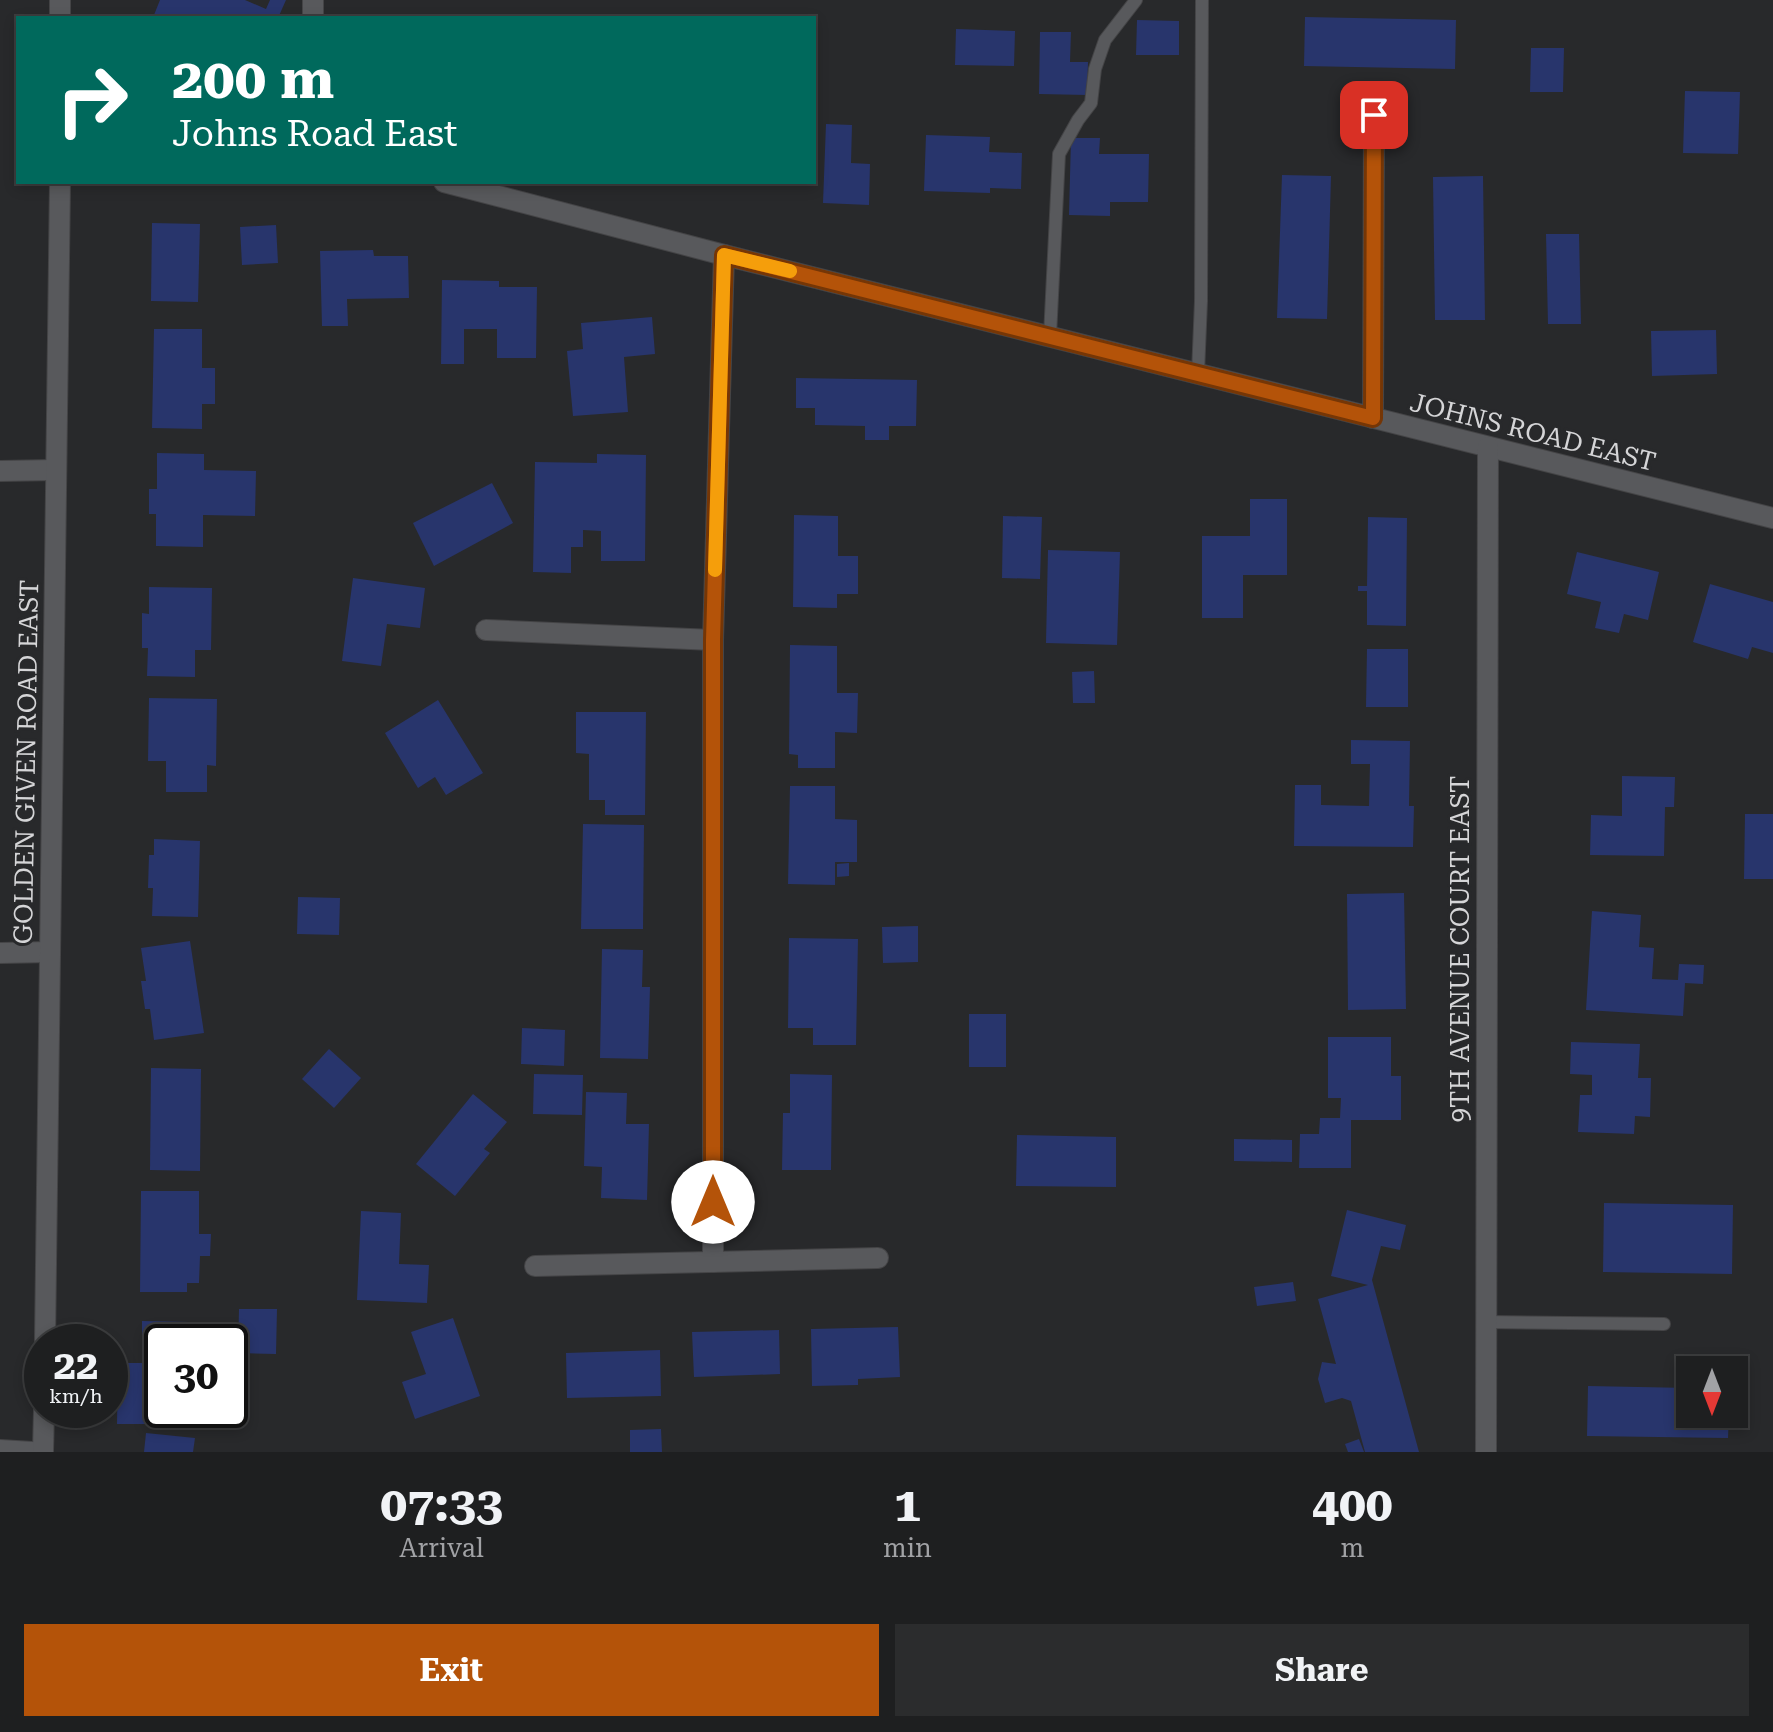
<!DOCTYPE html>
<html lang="en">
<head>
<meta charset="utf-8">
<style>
  :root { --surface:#1e1f20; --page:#2b2c2d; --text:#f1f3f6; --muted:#a1a2a5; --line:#3c3d3e; --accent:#b45309 }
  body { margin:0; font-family:"Roboto Serif",serif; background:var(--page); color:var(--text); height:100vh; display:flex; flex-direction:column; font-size:30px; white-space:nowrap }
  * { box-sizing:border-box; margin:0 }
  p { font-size:26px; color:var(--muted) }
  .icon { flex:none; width:44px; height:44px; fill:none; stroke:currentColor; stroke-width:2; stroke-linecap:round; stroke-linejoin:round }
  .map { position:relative; height:1452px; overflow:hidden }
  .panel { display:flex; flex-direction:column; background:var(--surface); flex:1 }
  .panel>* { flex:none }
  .banner { position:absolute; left:16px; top:16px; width:800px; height:168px; border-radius:0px; box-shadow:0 4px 12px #0003,0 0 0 2px var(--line); background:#00695c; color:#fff; overflow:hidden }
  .needle { width:52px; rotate:180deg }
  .fabs { position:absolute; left:1676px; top:1356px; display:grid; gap:16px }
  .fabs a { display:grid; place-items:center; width:72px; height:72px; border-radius:0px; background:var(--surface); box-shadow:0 4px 12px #0003,0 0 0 2px var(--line); font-size:40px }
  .speed { position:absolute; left:24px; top:1324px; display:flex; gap:16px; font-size:40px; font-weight:700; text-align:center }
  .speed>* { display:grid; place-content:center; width:104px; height:104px; border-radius:50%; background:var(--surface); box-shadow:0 4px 12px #0003,0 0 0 2px var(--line); line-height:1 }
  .speed small { font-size:20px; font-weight:400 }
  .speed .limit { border:4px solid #111; border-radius:12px; background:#fff; color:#111 }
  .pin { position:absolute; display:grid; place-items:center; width:68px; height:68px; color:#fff; margin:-34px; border-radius:16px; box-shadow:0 4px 12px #0006 }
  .me { position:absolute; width:88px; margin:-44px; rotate:0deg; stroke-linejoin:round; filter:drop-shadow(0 0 6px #0008) }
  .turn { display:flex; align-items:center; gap:28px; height:168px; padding:0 24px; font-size:36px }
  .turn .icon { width:104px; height:104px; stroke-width:2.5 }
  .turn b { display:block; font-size:56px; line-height:68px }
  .eta { display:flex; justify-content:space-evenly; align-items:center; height:136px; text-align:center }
  .eta b { font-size:48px; font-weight:700; line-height:56px }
  .primary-button { display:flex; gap:16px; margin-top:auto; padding:16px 24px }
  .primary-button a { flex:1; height:92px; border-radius:0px; background:var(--accent); color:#fff; font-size:32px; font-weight:700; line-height:92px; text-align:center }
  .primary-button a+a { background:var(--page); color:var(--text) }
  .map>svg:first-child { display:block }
  .building { fill:#28356c }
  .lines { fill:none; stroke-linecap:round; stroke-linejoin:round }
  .lane-casing { stroke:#444446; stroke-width:14 }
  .street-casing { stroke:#444446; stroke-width:22 }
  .lane { stroke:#58595c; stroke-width:12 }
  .street { stroke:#58595c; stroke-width:20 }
  .route-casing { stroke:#753606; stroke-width:20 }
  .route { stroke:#b45309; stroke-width:14 }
  .slow { stroke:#f59e0b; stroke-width:14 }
  .labels { text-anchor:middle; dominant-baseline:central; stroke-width:6; stroke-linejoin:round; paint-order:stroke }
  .street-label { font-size:26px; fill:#d5d5d7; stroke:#28292b }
</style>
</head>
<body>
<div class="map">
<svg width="1773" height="1452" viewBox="0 0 1773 1452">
  <rect width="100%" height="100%" fill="#28292b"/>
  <g class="building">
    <polygon points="160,0 245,0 266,9 270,0 286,0 278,18 161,18 154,15"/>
    <polygon points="1305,17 1456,20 1455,69 1304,66"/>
    <polygon points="1137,20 1179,21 1179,55 1136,55"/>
    <polygon points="956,29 1015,31 1014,66 955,65"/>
    <polygon points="1040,32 1071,32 1070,62 1088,62 1087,95 1039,94"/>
    <polygon points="1531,48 1564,48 1563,92 1530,92"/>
    <polygon points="1685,91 1740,92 1738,154 1683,153"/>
    <polygon points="826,124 852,125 851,163 870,164 869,205 823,203"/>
    <polygon points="926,135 990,137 989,152 1022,153 1021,189 990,188 990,193 924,191"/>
    <polygon points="1071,138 1100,138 1099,154 1149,154 1148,202 1110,202 1110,216 1069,215"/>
    <polygon points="1282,175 1331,176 1327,319 1277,318"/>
    <polygon points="1483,176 1485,320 1435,320 1433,177"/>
    <polygon points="152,223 200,224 198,302 151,301"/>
    <polygon points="276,225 278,263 242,265 240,227"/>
    <polygon points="1546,234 1579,234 1581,324 1548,324"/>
    <polygon points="373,250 374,256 408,256 409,298 347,299 348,326 322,326 320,251"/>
    <polygon points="442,280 499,281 499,287 537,287 536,358 497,358 497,329 464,329 464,364 441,364"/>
    <polygon points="652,317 655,354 624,357 628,412 573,416 567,351 583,349 581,323"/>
    <polygon points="154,329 202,329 202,368 215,368 215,404 202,404 202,429 152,428"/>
    <polygon points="1716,330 1717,374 1652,376 1651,331"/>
    <polygon points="796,378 917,380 916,426 889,426 889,440 865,440 865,426 815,425 815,408 796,408"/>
    <polygon points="157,453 204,454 204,470 256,471 255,516 203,515 203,547 156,546 156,514 149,514 149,489 157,489"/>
    <polygon points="597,454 646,455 645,561 601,561 601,531 583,530 583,547 571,547 571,573 533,572 535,462 597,463"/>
    <polygon points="492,483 513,523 434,566 413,523"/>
    <polygon points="1250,499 1287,499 1287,575 1243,575 1243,618 1202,618 1202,536 1250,536"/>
    <polygon points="794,515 838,516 838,556 858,556 858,594 837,594 837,608 793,607"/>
    <polygon points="1003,516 1042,517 1040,579 1002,578"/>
    <polygon points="1368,517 1407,518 1406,626 1367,625 1367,591 1358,591 1358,586 1367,586"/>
    <polygon points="1048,550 1120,552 1117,645 1046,643"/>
    <polygon points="1577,552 1659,572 1648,620 1624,614 1619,633 1595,628 1601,602 1567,594"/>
    <polygon points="353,578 425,588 420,628 387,624 381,666 342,661"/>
    <polygon points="1710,584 1773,602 1773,653 1752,647 1748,659 1693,642"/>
    <polygon points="149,587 212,588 211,650 195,650 195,677 147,676 148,648 142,648 142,613 149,614"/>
    <polygon points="790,645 837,646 837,693 858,693 857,733 835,732 835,768 798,768 798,755 789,754"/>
    <polygon points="1367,649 1408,649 1408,707 1366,707"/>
    <polygon points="1094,671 1095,703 1073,703 1072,672"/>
    <polygon points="149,698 217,699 216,766 207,765 207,792 166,792 166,761 148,761"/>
    <polygon points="438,700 483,773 446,795 435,777 418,788 385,733"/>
    <polygon points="576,712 646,712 645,815 605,815 605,800 589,800 589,754 576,753"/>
    <polygon points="1351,740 1410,741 1409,806 1414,806 1413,847 1294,846 1295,785 1321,785 1321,805 1369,806 1370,764 1351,764"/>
    <polygon points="1622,776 1675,777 1674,807 1665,807 1664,856 1590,855 1591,815 1622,816"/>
    <polygon points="790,786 835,786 835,819 857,820 857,862 835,862 835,885 788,884"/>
    <polygon points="1745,814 1773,814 1773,879 1744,879"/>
    <polygon points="583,824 644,825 643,929 581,929"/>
    <polygon points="154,839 200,841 198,917 152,916 153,888 148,888 149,855 154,855"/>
    <polygon points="849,863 849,876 837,877 837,864"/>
    <polygon points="1404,893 1406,1009 1348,1010 1347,894"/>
    <polygon points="298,897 340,898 339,935 297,934"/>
    <polygon points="1592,911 1641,915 1639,947 1654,948 1652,979 1678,980 1679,964 1704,965 1703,984 1685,983 1683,1016 1586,1010"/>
    <polygon points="918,926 918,962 883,963 882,927"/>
    <polygon points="789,938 858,939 856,1045 813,1045 813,1028 788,1028"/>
    <polygon points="190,941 204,1033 154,1040 150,1009 145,1009 141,981 146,981 141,948"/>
    <polygon points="602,949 643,950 642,987 650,987 648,1059 600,1058"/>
    <rect x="969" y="1014" width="37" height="53"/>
    <polygon points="522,1028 565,1030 564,1066 521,1064"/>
    <polygon points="1328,1037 1391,1037 1391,1076 1401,1076 1401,1120 1351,1120 1351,1168 1299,1168 1300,1134 1319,1134 1320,1118 1340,1118 1341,1098 1328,1098"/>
    <polygon points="1571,1042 1640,1044 1638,1078 1651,1078 1650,1117 1635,1116 1634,1134 1578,1132 1580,1095 1592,1095 1592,1075 1570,1074"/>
    <polygon points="329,1049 361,1078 334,1108 302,1079"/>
    <polygon points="151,1068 201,1069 200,1171 150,1170"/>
    <polygon points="534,1074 583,1075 582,1115 533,1114"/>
    <polygon points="790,1074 832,1075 831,1170 782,1170 783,1113 790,1113"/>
    <polygon points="586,1092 627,1093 626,1124 649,1124 647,1200 601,1198 602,1167 584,1166"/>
    <polygon points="473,1094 507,1122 484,1149 490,1153 455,1196 416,1164"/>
    <polygon points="1017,1135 1116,1137 1116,1187 1016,1186"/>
    <polygon points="1234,1139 1292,1140 1292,1162 1234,1161"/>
    <polygon points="141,1191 199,1191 199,1234 211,1234 210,1256 200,1256 199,1283 187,1283 187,1292 140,1292"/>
    <polygon points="1604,1203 1733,1205 1732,1274 1603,1272"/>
    <polygon points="1347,1210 1406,1225 1400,1250 1381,1246 1372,1280 1419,1452 1365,1452 1351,1401 1342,1398 1325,1403 1318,1379 1322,1362 1336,1364 1318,1299 1368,1285 1331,1276"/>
    <polygon points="361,1211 401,1213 399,1264 429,1265 427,1303 357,1300"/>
    <polygon points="1293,1282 1296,1301 1257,1306 1254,1287"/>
    <polygon points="239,1309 277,1309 276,1354 238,1353"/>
    <polygon points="453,1318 480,1396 415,1419 402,1382 426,1374 411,1332"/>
    <polygon points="142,1321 190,1322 190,1342 162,1342 162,1410 190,1410 190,1418 145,1417 145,1424 117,1424 118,1363 142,1363"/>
    <polygon points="898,1327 900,1377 858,1379 858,1385 812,1386 811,1329"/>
    <polygon points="779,1330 780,1374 694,1377 692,1332"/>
    <polygon points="660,1350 661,1396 567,1398 566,1353"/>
    <polygon points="1588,1386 1690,1388 1690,1414 1729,1414 1728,1438 1587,1436"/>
    <polygon points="661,1429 662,1452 630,1452 630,1430"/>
    <polygon points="146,1433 195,1438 193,1452 144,1452"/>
    <polygon points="1359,1439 1364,1452 1348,1452 1345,1444"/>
  </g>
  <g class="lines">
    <defs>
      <g id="lane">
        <polyline points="1050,336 1059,154 1078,120 1091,103 1095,69 1105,40 1136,0"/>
        <polyline points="1198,373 1201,301 1202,0"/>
        <polyline points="1486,1322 1664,1324"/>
      </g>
      <g id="street">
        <polyline points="60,0 60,18"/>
        <polyline points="313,18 313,0"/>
        <polyline points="444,182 724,255 1773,518"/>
        <polyline points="1373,418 1374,115"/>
        <polyline points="0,471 55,470"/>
        <polyline points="486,630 713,640"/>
        <polyline points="0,953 50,952"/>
        <polyline points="713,1262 713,640 724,255"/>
        <polyline points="535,1266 878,1258"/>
        <polyline points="45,1342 60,182"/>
        <polyline points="0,1450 32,1452"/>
        <polyline points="43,1452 44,1410"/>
        <polyline points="1486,1452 1488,447"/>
      </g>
    </defs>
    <use href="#lane" class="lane-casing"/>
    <use href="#street" class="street-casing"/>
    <use href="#lane" class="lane"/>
    <use href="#street" class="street"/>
  </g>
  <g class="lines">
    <defs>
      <polyline id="route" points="713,1202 713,640 724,255 1373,418 1374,115"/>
    </defs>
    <use href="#route" class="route-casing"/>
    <use href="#route" class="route"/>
    <polyline class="slow" points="715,570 724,255 790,271"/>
  </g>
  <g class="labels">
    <g class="street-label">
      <text transform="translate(1533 432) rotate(14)">JOHNS ROAD EAST</text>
      <text transform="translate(26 762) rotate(-89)">GOLDEN GIVEN ROAD EAST</text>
      <text transform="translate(1460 949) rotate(-90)">9TH AVENUE COURT EAST</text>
    </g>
  </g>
</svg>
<div class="fabs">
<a><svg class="needle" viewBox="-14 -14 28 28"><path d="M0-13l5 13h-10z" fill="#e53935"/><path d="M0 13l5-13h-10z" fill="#a1a2a5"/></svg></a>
</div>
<div class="speed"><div>22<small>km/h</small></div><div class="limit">30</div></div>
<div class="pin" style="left:1374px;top:115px;background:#d93025"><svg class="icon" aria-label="arrive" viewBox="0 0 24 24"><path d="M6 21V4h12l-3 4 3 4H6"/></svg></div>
<svg class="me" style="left:713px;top:1202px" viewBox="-20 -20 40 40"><circle r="19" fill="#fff"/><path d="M0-13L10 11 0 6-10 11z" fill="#b45309"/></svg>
<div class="banner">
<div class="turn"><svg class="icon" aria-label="right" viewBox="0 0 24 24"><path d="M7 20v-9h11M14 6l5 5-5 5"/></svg><div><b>200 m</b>Johns Road East</div></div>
</div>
</div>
<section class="panel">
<div class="eta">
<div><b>07:33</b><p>Arrival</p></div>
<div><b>1</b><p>min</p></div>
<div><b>400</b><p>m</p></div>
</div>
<div class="primary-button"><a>Exit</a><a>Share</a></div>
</section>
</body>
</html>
